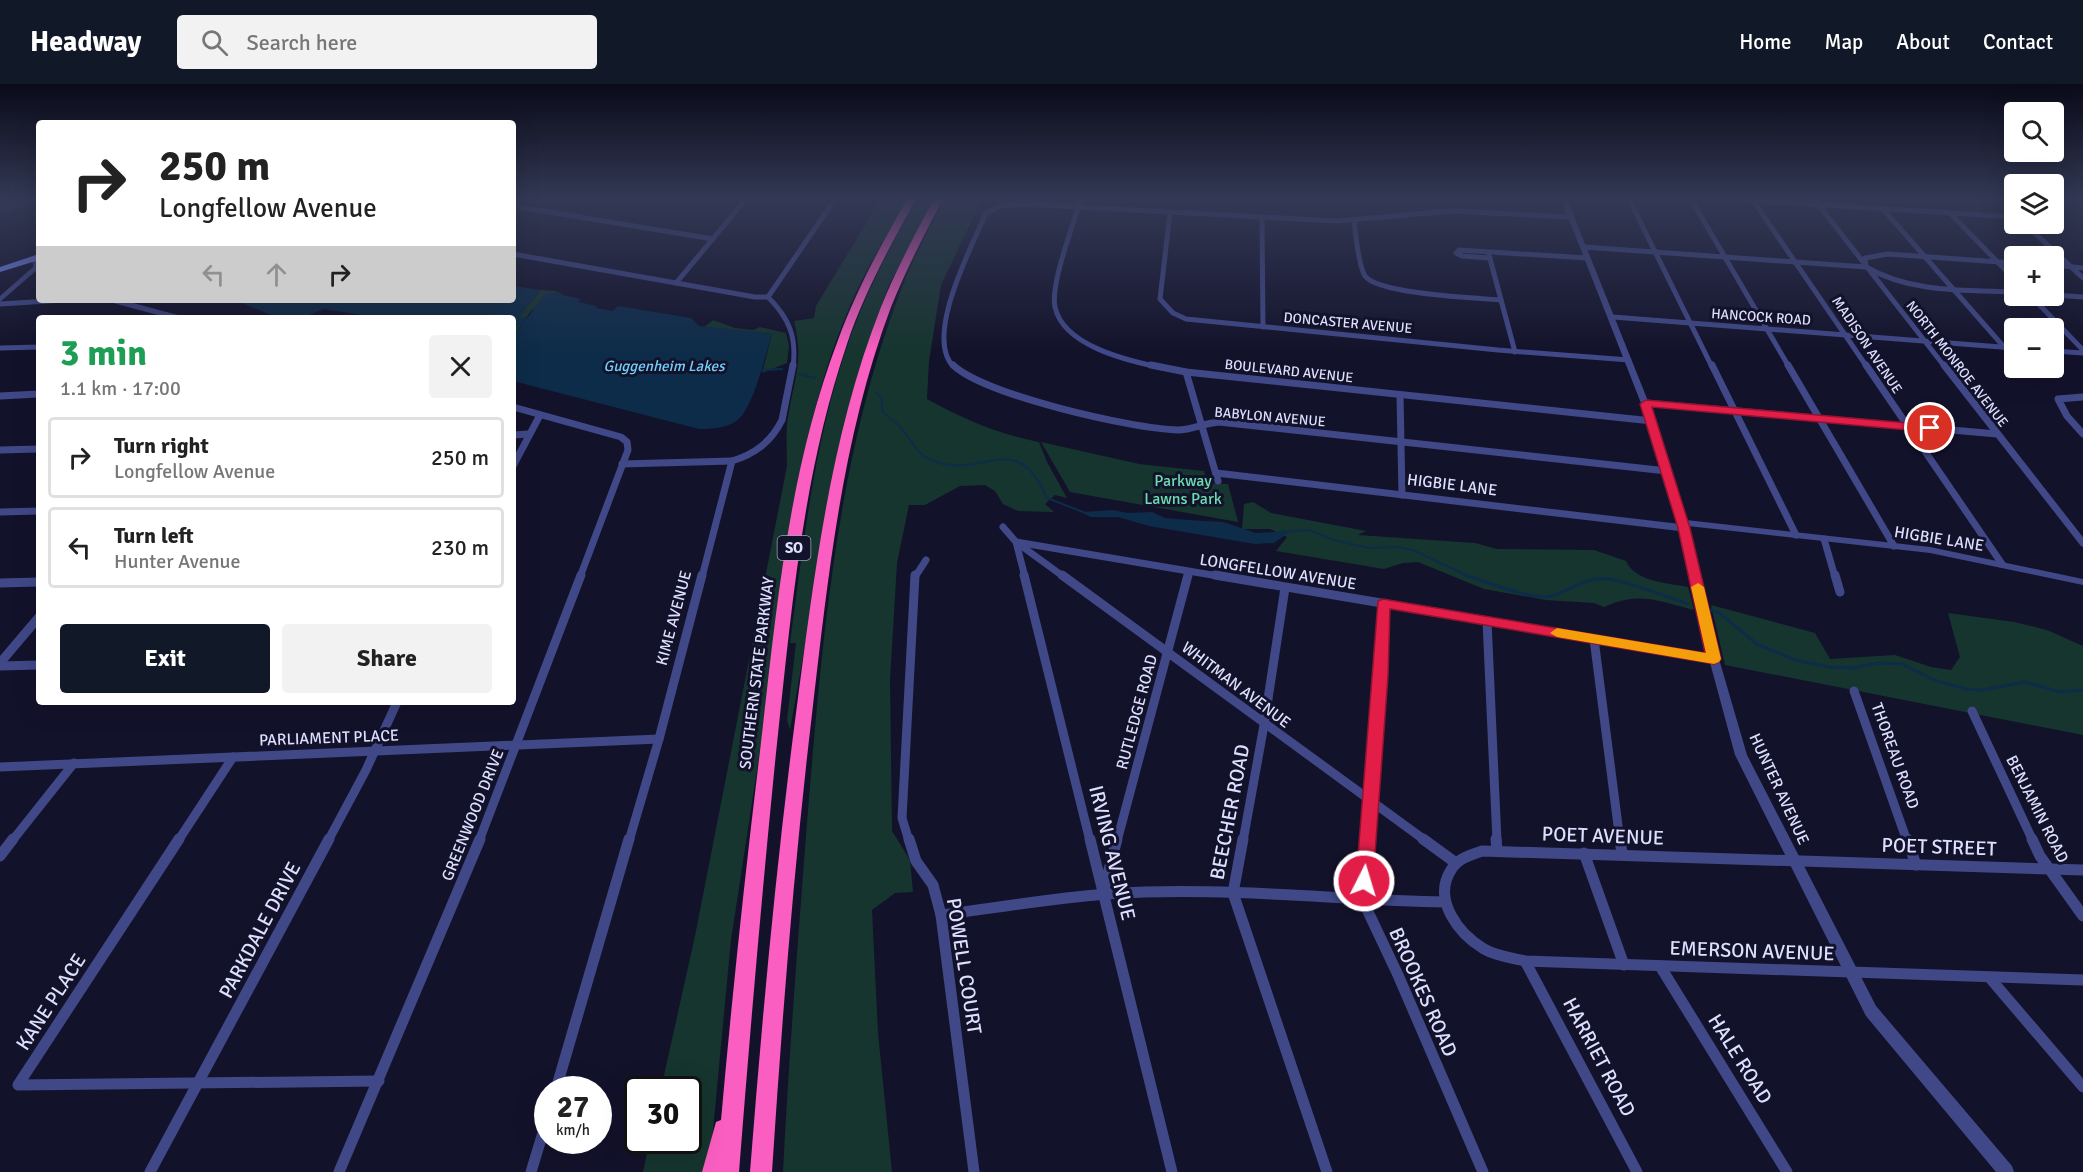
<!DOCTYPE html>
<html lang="en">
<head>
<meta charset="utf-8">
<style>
  :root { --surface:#fff; --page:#f2f2f2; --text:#222; --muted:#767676; --line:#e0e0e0; --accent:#111827 }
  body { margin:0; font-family:Signika,sans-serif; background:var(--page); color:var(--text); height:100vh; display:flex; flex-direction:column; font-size:22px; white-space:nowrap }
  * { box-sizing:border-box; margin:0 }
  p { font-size:20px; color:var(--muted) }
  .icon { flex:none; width:33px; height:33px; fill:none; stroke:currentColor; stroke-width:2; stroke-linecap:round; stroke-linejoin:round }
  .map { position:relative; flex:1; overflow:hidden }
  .sheet { position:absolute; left:36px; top:231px; width:480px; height:390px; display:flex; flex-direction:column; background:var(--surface); border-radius:6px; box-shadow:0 6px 24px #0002 }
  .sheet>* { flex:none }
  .hud { position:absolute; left:36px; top:36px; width:480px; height:183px; border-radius:6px; box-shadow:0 6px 24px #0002; background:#fff; color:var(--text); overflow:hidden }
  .fabs { position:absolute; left:2004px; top:18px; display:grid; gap:12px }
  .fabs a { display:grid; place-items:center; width:60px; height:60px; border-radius:6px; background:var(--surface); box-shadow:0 6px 24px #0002; font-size:30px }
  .speed { position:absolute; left:534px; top:992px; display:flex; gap:12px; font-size:30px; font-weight:700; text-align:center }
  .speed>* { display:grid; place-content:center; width:78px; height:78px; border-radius:50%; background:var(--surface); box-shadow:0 6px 24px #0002; line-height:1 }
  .speed small { font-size:15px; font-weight:400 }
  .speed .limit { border:3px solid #111; border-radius:9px; background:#fff; color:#111 }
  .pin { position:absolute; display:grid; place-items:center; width:51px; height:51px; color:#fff; margin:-26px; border:3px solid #fff; border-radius:50%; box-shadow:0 2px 6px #0007 }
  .me { position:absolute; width:66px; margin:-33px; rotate:5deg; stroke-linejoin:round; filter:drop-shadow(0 0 4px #0008) }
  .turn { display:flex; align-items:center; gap:21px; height:126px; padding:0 24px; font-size:27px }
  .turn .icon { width:78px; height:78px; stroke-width:2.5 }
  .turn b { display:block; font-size:42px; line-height:51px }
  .lanes { display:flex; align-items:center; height:57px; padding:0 24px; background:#0003; justify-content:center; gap:30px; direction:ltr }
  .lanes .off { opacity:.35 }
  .round { display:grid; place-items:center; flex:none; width:63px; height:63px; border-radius:6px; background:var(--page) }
  .summary { display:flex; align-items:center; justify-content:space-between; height:102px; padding:0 24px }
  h1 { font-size:36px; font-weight:700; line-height:45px; color:#1e9e55 }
  .action { display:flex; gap:12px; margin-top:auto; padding:12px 24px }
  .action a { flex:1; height:69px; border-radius:6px; background:var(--accent); color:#fff; font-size:24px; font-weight:700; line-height:69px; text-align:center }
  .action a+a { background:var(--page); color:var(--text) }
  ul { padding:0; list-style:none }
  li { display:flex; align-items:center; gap:18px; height:81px; margin:0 12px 9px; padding:0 12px; border:3px solid var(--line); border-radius:6px }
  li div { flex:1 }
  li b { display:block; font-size:22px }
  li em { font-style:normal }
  header { display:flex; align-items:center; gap:36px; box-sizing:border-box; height:84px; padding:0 30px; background:var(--accent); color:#fff }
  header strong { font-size:28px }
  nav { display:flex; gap:33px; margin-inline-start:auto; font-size:21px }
  .search { width:420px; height:54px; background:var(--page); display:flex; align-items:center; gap:15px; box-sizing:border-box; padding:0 21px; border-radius:6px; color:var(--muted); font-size:22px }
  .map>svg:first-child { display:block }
  .green { fill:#16352f }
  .water { fill:#0d2c49 }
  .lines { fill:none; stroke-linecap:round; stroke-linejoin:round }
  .stream-far1 { stroke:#0d2c49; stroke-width:2 }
  .stream { stroke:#0d2c49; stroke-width:3 }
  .river { fill:#0d2c49; fill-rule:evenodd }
  .minor-far3 { stroke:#404888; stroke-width:5 }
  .minor-far2 { stroke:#404888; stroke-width:7 }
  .minor-far1 { stroke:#404888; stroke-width:9 }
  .minor { stroke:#404888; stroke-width:11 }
  .tertiary { fill:#404888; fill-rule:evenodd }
  .secondary { fill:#7989fa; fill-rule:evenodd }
  .motorway { fill:#f95ec0; fill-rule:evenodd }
  .route { fill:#e11d48; stroke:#92132f; stroke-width:1.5 }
  .slow { fill:#f59e0b }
  .labels { text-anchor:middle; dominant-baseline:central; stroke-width:6; stroke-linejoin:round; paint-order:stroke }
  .far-street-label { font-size:14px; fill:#dedffe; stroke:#13122b }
  .far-water-label { font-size:15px; font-style:italic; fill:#70cffa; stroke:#13122b }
  .shield { fill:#13122b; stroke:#a1a2bf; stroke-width:1.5 }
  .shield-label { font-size:15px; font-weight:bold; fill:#dedffe }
  .park-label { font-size:16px; fill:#6bddaf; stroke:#13122b }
  .street-label { font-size:16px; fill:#dedffe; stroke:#13122b }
  .near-street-label { font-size:20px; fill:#dedffe; stroke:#13122b }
</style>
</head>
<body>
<header>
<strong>Headway</strong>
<div class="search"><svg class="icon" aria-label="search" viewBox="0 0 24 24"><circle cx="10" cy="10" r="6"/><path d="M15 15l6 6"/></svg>Search here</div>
<nav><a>Home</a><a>Map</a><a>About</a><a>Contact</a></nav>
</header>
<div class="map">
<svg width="2083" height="1088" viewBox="0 0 2083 1088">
  <rect width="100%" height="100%" fill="#13122b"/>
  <g class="green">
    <polygon points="0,115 39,115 39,123 35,121 0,130"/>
    <path d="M881,115H907C885,154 861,192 845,234C827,278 814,324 805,371L731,856L709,1088H643L650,1056H688V1005H661L695,852L787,382C787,368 786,354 787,340C792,300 805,280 794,237L814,234L816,222Z"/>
    <path d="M917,115H934L888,203L862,278L843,348L790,646L787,636L796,559H790C804,455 815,350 851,251C869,203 892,159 917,115Z"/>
    <path d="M945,115H982L941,201L929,277L927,315C963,335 998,350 1039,358L1047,378L1067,414L1055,411L1045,420L1054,428L1018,427L1003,420L995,407L985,401L960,402L925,421H909L897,479L890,596L892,747L910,776L913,808L895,809L872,826L878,949L892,1088H783C789,972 798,855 807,739C822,557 837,362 907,191C918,165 932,140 945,115Z"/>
    <polygon points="541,206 555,207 564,211 553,209 531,227 513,253 513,239"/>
    <polygon points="713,236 735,244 753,246 760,243 786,249 789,262 787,279 762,289 772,250 704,243"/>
    <polygon points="1041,358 1139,380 1204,387 1207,399 1228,400 1238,438 1070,408"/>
    <path d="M1253,418L1271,429L1366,447L1358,451L1475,459L1497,465L1594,466L1626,477C1635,498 1668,499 1688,503L1694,526C1658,517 1640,507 1604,523L1594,519L1546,516L1484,505L1418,478L1403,479L1384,485L1276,467L1287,453L1270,445H1242L1244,420Z"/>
    <polygon points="1711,521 1815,549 1830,575 1895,571 1931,583 1951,586 1960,573 1948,529 2014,538 2047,546 2083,562 2083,651 1725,581"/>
  </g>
  <g class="water">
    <polygon points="513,202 541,206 513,239 513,234 360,234 362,231 324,225 302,234 279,234 234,216 513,216"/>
    <path d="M553,209L581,215L578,218L597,222L596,224L613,227L618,222L691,234L699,242L772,250C765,272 755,317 740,334C730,344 712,345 699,345L513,297V253L545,210Z"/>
    <polygon points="1113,426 1128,429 1152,428 1165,434 1188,436 1223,438 1256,449 1291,447 1274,459 1255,460 1149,442 1118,433 1091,433 1081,428"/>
  </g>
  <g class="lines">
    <g class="stream-far1">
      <polyline points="761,286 782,285"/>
      <polyline points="799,290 815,294"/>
      <path d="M876,309L882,314V327C888,332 894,337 900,343C911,355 918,373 936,378C985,394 1017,344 1047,414L1083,428"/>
      <polyline points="1281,448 1309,446 1334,456 1369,464 1397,463 1413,466 1470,493"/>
    </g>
    <g class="stream">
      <path d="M1465,491C1486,497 1536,519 1555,511C1574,504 1586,493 1608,495C1627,497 1667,513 1688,520"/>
      <polyline points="1711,526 1719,529 1757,560 1795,576 1828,583 1853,584 1878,579 1902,580 1934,596 1966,605 1982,606 2025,598 2060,608 2083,606"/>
    </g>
    <polygon class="river" points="513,232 549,239 551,242 545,246 513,240 513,234 508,234"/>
    <g class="minor-far3">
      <path d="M1081,115C1074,139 1050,200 1055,223C1063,261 1125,276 1158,283"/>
      <polyline points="1629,115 1712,283"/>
      <polyline points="1691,115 1789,283"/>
      <polyline points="1730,115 2014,133"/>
      <polyline points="1752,115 1867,283"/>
      <polyline points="1814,115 1945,283"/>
      <polyline points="2005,121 2014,130"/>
      <polyline points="513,122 713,155"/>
      <polyline points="1883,125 2004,263"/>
      <polyline points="1170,129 1160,215 1173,229 1186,235 1498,266 1629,276"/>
      <polyline points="1950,129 2014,195"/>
      <polyline points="1262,134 1263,243"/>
      <path d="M1354,137C1356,151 1358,181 1365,192C1378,210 1476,214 1501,216"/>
      <polyline points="2025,140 2083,194"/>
      <polyline points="1584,163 1866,183"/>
      <polyline points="513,170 755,213 768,213"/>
      <polyline points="1489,171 1515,268"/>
      <polyline points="1490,174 1462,172 1456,169 1459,166 1588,174"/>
      <path d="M2014,179L1888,170L1865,174L1866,183C1911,209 1964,206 2014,208"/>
      <polyline points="2054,181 2083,184"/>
      <polyline points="676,199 746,115"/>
      <polyline points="2054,211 2083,213"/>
      <polyline points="2031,212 2083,266"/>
      <polyline points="112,216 179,234"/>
      <polyline points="0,220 65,216"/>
      <polyline points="1613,233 2014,264"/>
      <polyline points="0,264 39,263"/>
      <polyline points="2054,267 2083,269"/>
      <path d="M793,283C797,253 789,234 768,213L835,115"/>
      <path d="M954,283C923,254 972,162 986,129L1000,122L1023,120L1337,137L1452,127L1571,133"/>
    </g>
    <g class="minor-far2">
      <path d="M953,281C984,311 1133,345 1178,346C1192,346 1205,339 1219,338L1667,387"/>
      <polyline points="1151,281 1186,288 1652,337"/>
      <polyline points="1712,281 1796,451"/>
      <polyline points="1788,281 1894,462"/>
      <polyline points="1866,281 2002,480"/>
      <polyline points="1944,281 2083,459"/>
      <polyline points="1186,288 1218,397"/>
      <polyline points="1400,311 1402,411"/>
      <polyline points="0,312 39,310"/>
      <polyline points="2083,313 2058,315 2067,332 2083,350"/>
      <polyline points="1646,319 1997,350"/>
      <polyline points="513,323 621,353 627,358 628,366 580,493"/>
      <polyline points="513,351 529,350"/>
      <polyline points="0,366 39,365"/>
      <polyline points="622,380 732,377"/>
      <polyline points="513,382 540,331"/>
      <polyline points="1216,389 1684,444"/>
      <polyline points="0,428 39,427"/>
      <polyline points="1003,443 1016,458 1064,493"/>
      <polyline points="1824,455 1835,493"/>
      <path d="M702,493L732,377C755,370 771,358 782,336L793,281"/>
      <polyline points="915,493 926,476"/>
      <polyline points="1025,493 1016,458 1224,493"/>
      <polyline points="1188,493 1189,488"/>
    </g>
    <g class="minor-far1">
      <polyline points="1024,491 1090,757"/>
      <polyline points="1062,491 1426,757"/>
      <polyline points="1215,491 1714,575"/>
      <polyline points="1835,491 1840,508"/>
      <polyline points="0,499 39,498"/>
      <polyline points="1487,537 1497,757"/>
      <polyline points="1594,555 1620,757"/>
      <polyline points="0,579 39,533"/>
      <polyline points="0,582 39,581"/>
      <polyline points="1854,607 1907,757"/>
      <polyline points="1972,627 2033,757"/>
      <polyline points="0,683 659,655"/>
      <polyline points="12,757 74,679"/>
      <polyline points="178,757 233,673"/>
      <polyline points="328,757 366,686 397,618"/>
      <polyline points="479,757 581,491"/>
      <polyline points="629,757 659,655 702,491"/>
      <polyline points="909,757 902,734 915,491"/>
      <polyline points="1117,757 1188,491"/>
      <polyline points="1243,757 1264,641 1285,504"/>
      <polyline points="1368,757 1383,520"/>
    </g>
    <g class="minor">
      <polyline points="179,755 18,1001 379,997"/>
      <polyline points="909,755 916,777 933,801 941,831 974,1088"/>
      <polyline points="1090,755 1172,1088"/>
      <polyline points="1243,755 1233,809 1327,1088"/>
      <polyline points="1368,755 1363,817 1398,891 1483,1088"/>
      <polyline points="1423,755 1456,779"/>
      <polyline points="1496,755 1497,767"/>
      <polyline points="1620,755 1622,770"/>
      <polyline points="1907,755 1916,781"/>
      <polyline points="2032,755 2040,772 2083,832"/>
      <polyline points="1584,769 1624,881"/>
      <polyline points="0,772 13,755"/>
      <path d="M2083,786L1482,767C1470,771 1457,775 1451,786C1432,816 1459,850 1484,865C1496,872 1512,874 1525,877L2083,896"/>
      <polyline points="1103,809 1117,755"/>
      <path d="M941,831C1009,822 1076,810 1145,808C1245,805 1345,816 1445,818"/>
      <polyline points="1525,877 1637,1088"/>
      <polyline points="1660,882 1787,1088"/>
      <polyline points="1989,893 2083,1003"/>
      <polyline points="556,1005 629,755"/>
      <polyline points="150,1088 329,755"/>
      <polyline points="339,1088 480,755"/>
      <polyline points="531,1088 548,1032"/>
    </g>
    <g class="tertiary">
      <polygon points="1561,115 1567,115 1656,337 1686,436 1930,463 2083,495 2083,501 1930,469 1688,442 1719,575 1747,671 1876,922 2012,1082 2014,1088 1996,1088 1866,932 1735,671 1709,575 1679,444 1648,337"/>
      <polygon points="33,173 39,177 38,185 0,218 0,212 33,183 33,179 30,175"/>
    </g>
    <polygon class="secondary" points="36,171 39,171 39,176 0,188 0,183"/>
    <g class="motorway">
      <path d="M907,115H916C890,162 864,209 847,260C802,392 791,531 776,669C762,808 750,948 739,1088H702L716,1038L721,1036C732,913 745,790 760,667C776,529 788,387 838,256C856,207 881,161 907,115Z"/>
      <path d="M934,115H943C924,151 906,186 891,223C842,353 828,493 812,630C794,782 782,935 772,1088H750C762,935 776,782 796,629C814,493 830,352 881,223C896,186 915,150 934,115Z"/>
    </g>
  </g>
  <linearGradient id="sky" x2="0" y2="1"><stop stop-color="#0a0a18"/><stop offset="0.43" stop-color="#333955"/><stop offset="1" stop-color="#333955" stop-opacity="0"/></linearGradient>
  <rect width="2083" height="268" fill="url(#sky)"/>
  <polygon class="route" points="1646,316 1930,341 1936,344 1930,348 1652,323 1690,444 1721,575 1719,578 1714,580 1390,525 1388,592 1373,797 1370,802 1364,804 1358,802 1356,797 1378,517 1383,515 1705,569 1678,444 1640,320"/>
  <polygon class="slow" points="1698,499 1704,503 1721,575 1719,578 1714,580 1557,553 1550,549 1557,544 1706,569 1691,503"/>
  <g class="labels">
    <g class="far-street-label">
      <text transform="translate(1761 233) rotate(4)">HANCOCK ROAD</text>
      <text transform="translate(1348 239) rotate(5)">DONCASTER AVENUE</text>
      <text transform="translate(1867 261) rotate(56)">MADISON AVENUE</text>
      <text transform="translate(1957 280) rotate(52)">NORTH MONROE AVENUE</text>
      <text transform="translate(1289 287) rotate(6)">BOULEVARD AVENUE</text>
      <text transform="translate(1270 333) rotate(5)">BABYLON AVENUE</text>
    </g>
    <g class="far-water-label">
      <text x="664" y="282">Guggenheim Lakes</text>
    </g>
    <rect class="shield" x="777.5" y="452" width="33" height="24" rx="4.5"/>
    <g class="shield-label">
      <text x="794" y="464">SO</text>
    </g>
    <g class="park-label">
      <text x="1183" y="397">Parkway<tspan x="1183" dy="18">Lawns Park</tspan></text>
    </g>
    <g class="street-label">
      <text transform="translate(1452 401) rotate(7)">HIGBIE LANE</text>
      <text transform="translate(1939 455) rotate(9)">HIGBIE LANE</text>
      <text transform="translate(1278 488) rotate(9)">LONGFELLOW AVENUE</text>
      <text transform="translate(674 534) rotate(-75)">KIME AVENUE</text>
      <text transform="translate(757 589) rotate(-83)">SOUTHERN STATE PARKWAY</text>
      <text transform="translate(1236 601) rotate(37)">WHITMAN AVENUE</text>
      <text transform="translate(1137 628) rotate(-75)">RUTLEDGE ROAD</text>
      <text transform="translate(329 654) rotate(-2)">PARLIAMENT PLACE</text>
      <text transform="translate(1895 672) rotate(70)">THOREAU ROAD</text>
      <text transform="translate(1779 705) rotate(65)">HUNTER AVENUE</text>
      <text transform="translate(2037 725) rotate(63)">BENJAMIN ROAD</text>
      <text transform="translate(473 731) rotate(-68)">GREENWOOD DRIVE</text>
    </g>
    <g class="near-street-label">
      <text transform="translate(1230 728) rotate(-79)">BEECHER ROAD</text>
      <text transform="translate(1603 752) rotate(2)">POET AVENUE</text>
      <text transform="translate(1939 763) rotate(2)">POET STREET</text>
      <text transform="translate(1112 769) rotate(76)">IRVING AVENUE</text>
      <text transform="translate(260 846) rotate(-62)">PARKDALE DRIVE</text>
      <text transform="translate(1752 867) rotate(2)">EMERSON AVENUE</text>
      <text transform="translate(964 882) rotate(81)">POWELL COURT</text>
      <text transform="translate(1423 908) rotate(66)">BROOKES ROAD</text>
      <text transform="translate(51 918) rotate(-57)">KANE PLACE</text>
      <text transform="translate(1599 973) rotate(62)">HARRIET ROAD</text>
      <text transform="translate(1740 975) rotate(58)">HALE ROAD</text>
    </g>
  </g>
</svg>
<div class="fabs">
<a><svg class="icon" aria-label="search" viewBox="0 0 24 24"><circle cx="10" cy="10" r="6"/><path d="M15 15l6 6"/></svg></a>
<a><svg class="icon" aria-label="layers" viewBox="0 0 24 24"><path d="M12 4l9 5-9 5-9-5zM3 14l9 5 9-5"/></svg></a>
<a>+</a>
<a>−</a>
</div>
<div class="speed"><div>27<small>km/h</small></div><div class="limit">30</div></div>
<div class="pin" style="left:1930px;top:344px;background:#d93025"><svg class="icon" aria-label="arrive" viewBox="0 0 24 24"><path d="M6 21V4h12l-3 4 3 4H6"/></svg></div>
<svg class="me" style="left:1364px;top:797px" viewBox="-20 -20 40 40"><circle r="17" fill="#e11d48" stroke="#fff" stroke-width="3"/><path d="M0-11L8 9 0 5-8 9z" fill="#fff"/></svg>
<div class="hud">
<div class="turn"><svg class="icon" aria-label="right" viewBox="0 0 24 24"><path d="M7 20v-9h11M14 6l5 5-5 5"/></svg><div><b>250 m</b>Longfellow Avenue</div></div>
<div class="lanes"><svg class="icon off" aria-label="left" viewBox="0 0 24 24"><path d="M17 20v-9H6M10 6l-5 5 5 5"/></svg><svg class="icon off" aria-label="ahead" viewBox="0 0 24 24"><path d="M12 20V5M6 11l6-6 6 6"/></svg><svg class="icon" aria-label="right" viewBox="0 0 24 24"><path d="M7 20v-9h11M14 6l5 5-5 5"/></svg></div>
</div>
<section class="sheet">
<div class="summary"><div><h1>3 min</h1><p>1.1 km · 17:00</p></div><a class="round"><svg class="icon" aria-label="close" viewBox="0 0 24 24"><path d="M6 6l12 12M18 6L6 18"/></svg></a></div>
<ul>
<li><svg class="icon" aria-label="right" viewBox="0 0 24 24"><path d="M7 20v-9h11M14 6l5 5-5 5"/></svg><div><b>Turn right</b><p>Longfellow Avenue</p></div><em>250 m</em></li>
<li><svg class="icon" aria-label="left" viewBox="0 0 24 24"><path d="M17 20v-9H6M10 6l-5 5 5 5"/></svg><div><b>Turn left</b><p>Hunter Avenue</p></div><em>230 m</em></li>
</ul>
<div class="action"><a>Exit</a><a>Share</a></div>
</section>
</div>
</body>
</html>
